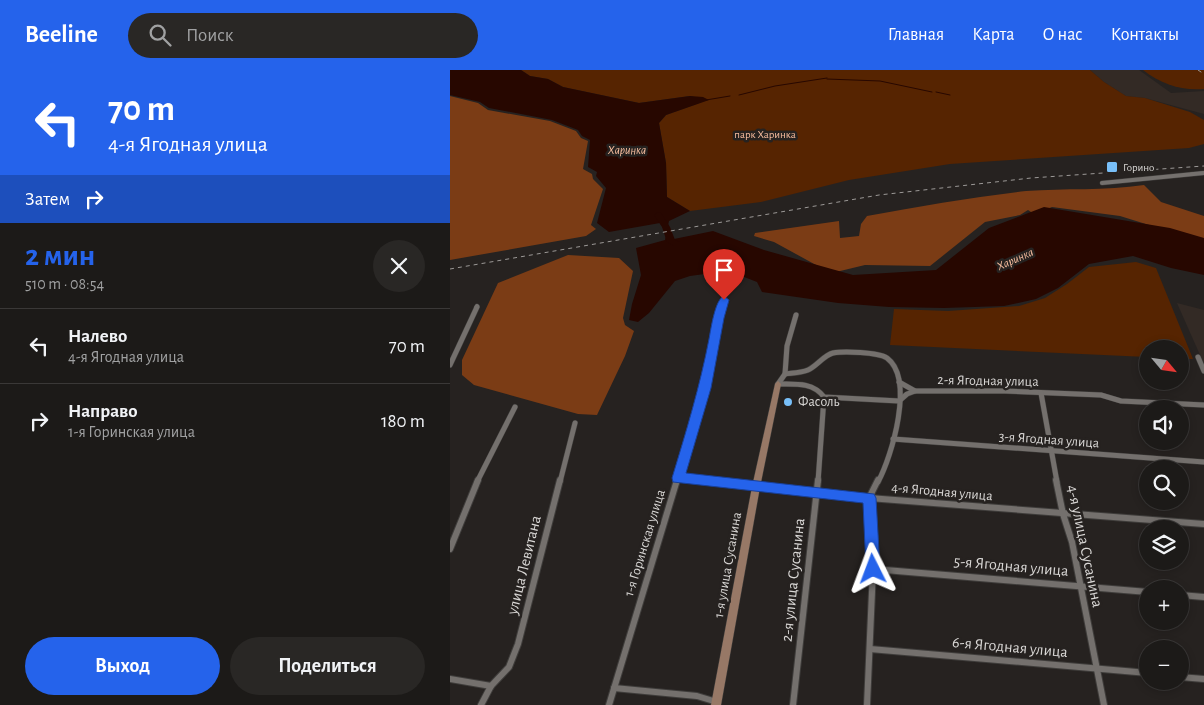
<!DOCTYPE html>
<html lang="ru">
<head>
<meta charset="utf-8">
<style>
  :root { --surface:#1c1a18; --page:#292725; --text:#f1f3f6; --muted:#a0a1a2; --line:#3a3837; --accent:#2563eb }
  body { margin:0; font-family:"Alegreya Sans",sans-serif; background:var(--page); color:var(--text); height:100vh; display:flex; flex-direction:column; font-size:19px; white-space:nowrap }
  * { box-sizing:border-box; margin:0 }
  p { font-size:16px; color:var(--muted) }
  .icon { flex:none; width:28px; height:28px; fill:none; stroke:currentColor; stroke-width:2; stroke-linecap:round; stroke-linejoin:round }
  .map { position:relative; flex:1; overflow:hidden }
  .details { display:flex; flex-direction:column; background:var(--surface); width:450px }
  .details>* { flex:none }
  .hud { background:#2563eb; color:#fff; overflow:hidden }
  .needle { width:32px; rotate:119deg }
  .tools { position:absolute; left:689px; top:270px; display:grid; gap:10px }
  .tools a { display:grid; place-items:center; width:50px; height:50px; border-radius:50%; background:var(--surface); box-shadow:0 2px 8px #0003,0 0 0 1px var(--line); font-size:25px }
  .pin { position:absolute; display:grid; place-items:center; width:42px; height:42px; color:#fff; margin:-51px -21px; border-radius:50% 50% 50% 0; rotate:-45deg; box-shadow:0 0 5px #0007 }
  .pin .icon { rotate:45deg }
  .me { position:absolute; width:55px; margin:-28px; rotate:357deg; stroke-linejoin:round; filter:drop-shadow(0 0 4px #0008) }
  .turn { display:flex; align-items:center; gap:18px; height:105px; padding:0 25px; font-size:22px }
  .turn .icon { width:65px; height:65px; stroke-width:2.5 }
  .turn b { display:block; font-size:35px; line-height:42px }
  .then { display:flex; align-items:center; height:48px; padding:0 25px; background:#0003; gap:10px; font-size:19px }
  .round { display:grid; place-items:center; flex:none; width:52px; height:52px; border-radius:26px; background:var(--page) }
  .summary { display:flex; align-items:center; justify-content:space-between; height:85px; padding:0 25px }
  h1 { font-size:30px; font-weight:700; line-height:38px; color:var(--accent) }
  .action { display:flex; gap:10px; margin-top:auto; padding:10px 25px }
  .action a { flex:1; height:58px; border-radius:30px; background:var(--accent); color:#fff; font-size:20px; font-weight:700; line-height:58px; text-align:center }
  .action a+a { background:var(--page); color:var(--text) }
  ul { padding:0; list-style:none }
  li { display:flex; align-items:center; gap:15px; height:75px; padding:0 25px; border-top:1px solid var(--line) }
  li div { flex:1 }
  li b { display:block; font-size:19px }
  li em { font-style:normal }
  header { display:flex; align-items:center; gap:30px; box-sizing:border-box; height:70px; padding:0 25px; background:var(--accent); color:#fff }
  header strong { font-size:24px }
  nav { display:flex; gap:28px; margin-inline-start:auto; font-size:18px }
  .search { width:350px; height:45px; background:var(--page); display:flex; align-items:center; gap:12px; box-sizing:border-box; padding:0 18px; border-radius:28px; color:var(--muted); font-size:19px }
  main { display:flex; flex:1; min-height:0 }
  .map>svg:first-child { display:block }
  .built { fill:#332a25 }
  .green { fill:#562401 }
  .forest { fill:#7b3c15 }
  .water { fill:#270700 }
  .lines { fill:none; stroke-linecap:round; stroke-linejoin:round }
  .stream { stroke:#270700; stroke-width:1 }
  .river { fill:#270700; fill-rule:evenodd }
  .street-far3-casing { stroke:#3f3d3b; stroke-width:4 }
  .street-far2-casing { stroke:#3f3d3b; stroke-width:5 }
  .street-far1-casing { stroke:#3f3d3b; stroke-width:6 }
  .street-casing { stroke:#3f3d3b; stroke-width:8 }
  .secondary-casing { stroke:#3f3d3b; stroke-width:1 }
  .street-far3 { stroke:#74706d; stroke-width:3 }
  .street-far2 { stroke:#74706d; stroke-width:4 }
  .street-far1 { stroke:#74706d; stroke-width:5 }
  .street { stroke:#74706d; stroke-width:6 }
  .secondary { fill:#977866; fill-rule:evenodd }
  .rail { stroke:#9c9997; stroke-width:1; stroke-dasharray:4 4; stroke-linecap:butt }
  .route { fill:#2563eb; stroke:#184099 }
  .poi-dot { fill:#78bff8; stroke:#262220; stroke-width:2 }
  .labels { text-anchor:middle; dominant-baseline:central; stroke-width:5; stroke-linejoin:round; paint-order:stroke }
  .far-park-label { font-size:11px; fill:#f4ba9c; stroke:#262220 }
  .far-poi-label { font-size:11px; fill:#d9d7d5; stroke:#262220; text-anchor:start }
  .far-water-label { font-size:12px; font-style:italic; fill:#f9bfa0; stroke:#262220 }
  .street-label { font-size:14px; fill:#d9d7d5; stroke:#262220 }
  .poi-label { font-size:14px; fill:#d9d7d5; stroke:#262220; text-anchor:start }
  .near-street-label { font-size:16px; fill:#d9d7d5; stroke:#262220 }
</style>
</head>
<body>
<header>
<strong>Beeline</strong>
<div class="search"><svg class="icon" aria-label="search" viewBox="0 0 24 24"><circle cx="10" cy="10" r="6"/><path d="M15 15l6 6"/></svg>Поиск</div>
<nav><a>Главная</a><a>Карта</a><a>О нас</a><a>Контакты</a></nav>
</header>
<main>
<section class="details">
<div class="hud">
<div class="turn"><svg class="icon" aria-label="left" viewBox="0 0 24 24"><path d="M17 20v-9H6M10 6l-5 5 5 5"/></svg><div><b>70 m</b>4-я Ягодная улица</div></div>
<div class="then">Затем<svg class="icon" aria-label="right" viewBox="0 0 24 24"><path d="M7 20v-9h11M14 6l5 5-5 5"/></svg></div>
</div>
<div class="summary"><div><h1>2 мин</h1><p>510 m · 08:54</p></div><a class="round"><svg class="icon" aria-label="close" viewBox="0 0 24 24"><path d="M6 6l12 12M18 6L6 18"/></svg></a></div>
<ul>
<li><svg class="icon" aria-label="left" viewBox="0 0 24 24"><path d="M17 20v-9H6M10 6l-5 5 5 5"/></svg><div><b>Налево</b><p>4-я Ягодная улица</p></div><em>70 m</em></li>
<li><svg class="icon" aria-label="right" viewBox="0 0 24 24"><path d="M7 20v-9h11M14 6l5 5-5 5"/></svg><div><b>Направо</b><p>1-я Горинская улица</p></div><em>180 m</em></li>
</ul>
<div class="action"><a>Выход</a><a>Поделиться</a></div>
</section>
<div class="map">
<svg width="754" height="635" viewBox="0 0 754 635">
  <rect width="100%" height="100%" fill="#262220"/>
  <g class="built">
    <polygon points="640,0 689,0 721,23 754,21 754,44 695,28 676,26 654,12"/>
    <polygon points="727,233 754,240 754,294"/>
  </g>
  <g class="green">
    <polygon points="41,0 640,0 654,12 676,26 695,28 740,42 754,50 754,74 739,78 500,94 399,110 311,132 240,141 217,127 216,93 209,53 216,45 258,30 240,26 189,33 113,17 98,9 80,6 71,0"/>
    <path d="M693,0H754V19C731,21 711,14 693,0Z"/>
    <polygon points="686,192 706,198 743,289 730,289 730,279 698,279 697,287 440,275 444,239 498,241 569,236 595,228 617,214 639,197"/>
  </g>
  <g class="forest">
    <polygon points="0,26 28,33 38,40 100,51 126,61 131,68 138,71 133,99 142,104 143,109 153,119 141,155 146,159 136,166 0,190"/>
    <path d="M694,115L711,132L754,146V172L670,146L602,137L584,144L578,140L570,145L535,152L480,196L415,195L386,202L377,201L324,172L304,166L305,163L389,151L390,168L409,166L411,154L417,146C470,136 523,127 576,121C615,118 655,121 694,115Z"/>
    <polygon points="118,185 169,188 183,201 173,248 175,255 184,261 175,286 147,345 128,344 24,315 12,305 12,290 48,213"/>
  </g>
  <g class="water">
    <polygon points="0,0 71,0 80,6 98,9 113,17 189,33 240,26 253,27 259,30 216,45 209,53 216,93 217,127 240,141 219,151 218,156 213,158 210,153 159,162 147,153 156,118 146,106 147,102 138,97 140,70 132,66 128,60 102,50 39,38 30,32 0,25"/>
    <polygon points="594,137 720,158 754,168 754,205 721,198 683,186 639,194 608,218 586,229 554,236 494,238 439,237 388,233 312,222 307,212 289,205 262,203 240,206 225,211 199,243 188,252 179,250 182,234 191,205 186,178 215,170 216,165 221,165 224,169 263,161 314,180 403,205 486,200 539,158"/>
  </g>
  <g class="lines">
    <g class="stream">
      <polyline points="377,9 430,11 482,22"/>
      <polyline points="486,22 500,25"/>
      <polyline points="289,25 325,16 377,8"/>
      <polyline points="256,30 280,26"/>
    </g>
    <polygon class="river" points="208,142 211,143 220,157 225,170 230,172 230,176 224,176 217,172 212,157 204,145"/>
    <defs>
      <polyline id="street-far3" points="741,104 754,103"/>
      <g id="street-far2">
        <polyline points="652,113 754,103"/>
        <polyline points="26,238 27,236"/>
        <polyline points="272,238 274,230"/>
      </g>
      <g id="street-far1">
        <polyline points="748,287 754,301"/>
        <polyline points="0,295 27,237"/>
        <path d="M335,304C342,303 351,303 358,300C367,296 374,285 383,283C393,281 428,282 437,288C465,309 442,386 428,412"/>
        <polyline points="449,312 465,321"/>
        <path d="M328,314C345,314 363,312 374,327L449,331L457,324L465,321H555L651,325L671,331L754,335"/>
        <polyline points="328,314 335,304 337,276 346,245"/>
        <polyline points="591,323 607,412"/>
        <polyline points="443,369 754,392"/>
        <polyline points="228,408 262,412"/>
        <polyline points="27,412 65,337"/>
        <polyline points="110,412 125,353"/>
        <polyline points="227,412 255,318 272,237"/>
        <polyline points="368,412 374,327"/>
      </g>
      <g id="street">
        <polyline points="250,410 419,428 754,454"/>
        <polyline points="606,410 613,444 622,472 654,635"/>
        <polyline points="0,479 28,410"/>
        <polyline points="423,499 698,522"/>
        <polyline points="730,525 754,527"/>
        <polyline points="420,579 698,603"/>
        <polyline points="730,607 754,609"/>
        <polyline points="0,609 41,616"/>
        <polyline points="164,618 247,626 267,632"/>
        <polyline points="31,635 41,616 59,597 68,574 110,410"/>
        <polyline points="159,635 227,410"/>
        <polyline points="343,635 368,410"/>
        <polyline points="417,635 423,499 419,428 428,410"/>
      </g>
      <polygon id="secondary" points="328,311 331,314 310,417 271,635 261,635 302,417 325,314"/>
    </defs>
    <use href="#street-far3" class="street-far3-casing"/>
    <use href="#street-far2" class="street-far2-casing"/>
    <use href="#street-far1" class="street-far1-casing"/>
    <use href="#street" class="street-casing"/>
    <use href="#secondary" class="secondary-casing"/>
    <use href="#street-far3" class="street-far3"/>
    <use href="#street-far2" class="street-far2"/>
    <use href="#street-far1" class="street-far1"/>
    <use href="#street" class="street"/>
    <use href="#secondary" class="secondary"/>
    <g class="rail">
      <polyline points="748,0 754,4"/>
      <polyline points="0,199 429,125 581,108 754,96"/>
    </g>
  </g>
  <path class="route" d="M274,226L279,230L274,248L261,318L236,403L424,424L426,428L430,499L428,504L423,506L418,504L416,499L413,433L223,412L222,408C236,362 250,316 259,269C261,259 265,229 274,226Z"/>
  <g class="poi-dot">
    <rect x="656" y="91" width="12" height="12" rx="2.5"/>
    <circle cx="338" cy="332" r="5"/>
  </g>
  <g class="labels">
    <g class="far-park-label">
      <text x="315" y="64">парк Харинка</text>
    </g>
    <g class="far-poi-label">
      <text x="673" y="97">Горино</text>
    </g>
    <g class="far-water-label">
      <text x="177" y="80">Харинка</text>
      <text transform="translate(565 189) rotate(-24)">Харинка</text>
    </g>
    <g class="street-label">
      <text transform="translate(538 311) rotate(1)">2-я Ягодная улица</text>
      <text transform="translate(599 370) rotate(4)">3-я Ягодная улица</text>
      <text transform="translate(492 422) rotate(5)">4-я Ягодная улица</text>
      <text transform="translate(195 473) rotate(-73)">1-я Горинская улица</text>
      <text transform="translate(278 495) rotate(-80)">1-я улица Сусанина</text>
    </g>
    <g class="poi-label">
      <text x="348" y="332">Фасоль</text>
    </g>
    <g class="near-street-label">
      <text transform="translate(635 476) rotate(78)">4-я улица Сусанина</text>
      <text transform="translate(74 495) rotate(-76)">улица Левитана</text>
      <text transform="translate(561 496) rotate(5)">5-я Ягодная улица</text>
      <text transform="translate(343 510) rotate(-84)">2-я улица Сусанина</text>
      <text transform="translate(560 577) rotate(5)">6-я Ягодная улица</text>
    </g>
  </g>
</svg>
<div class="tools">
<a><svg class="needle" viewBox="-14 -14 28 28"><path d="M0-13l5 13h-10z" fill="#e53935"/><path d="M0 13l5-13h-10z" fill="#a0a1a2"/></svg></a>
<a><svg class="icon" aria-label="sound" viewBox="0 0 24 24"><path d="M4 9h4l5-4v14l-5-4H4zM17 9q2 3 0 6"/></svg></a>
<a><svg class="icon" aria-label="search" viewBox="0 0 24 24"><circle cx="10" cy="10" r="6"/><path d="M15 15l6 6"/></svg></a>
<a><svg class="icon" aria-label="layers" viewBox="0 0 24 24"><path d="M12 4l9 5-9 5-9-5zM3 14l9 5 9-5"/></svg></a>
<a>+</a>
<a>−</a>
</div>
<div class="pin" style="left:274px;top:230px;background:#d93025"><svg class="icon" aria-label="arrive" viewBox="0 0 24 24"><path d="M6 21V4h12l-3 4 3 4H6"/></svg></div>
<svg class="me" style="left:423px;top:499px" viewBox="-20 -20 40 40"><path d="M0-17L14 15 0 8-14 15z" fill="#2563eb" stroke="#fff" stroke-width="4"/></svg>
</div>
</main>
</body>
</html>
